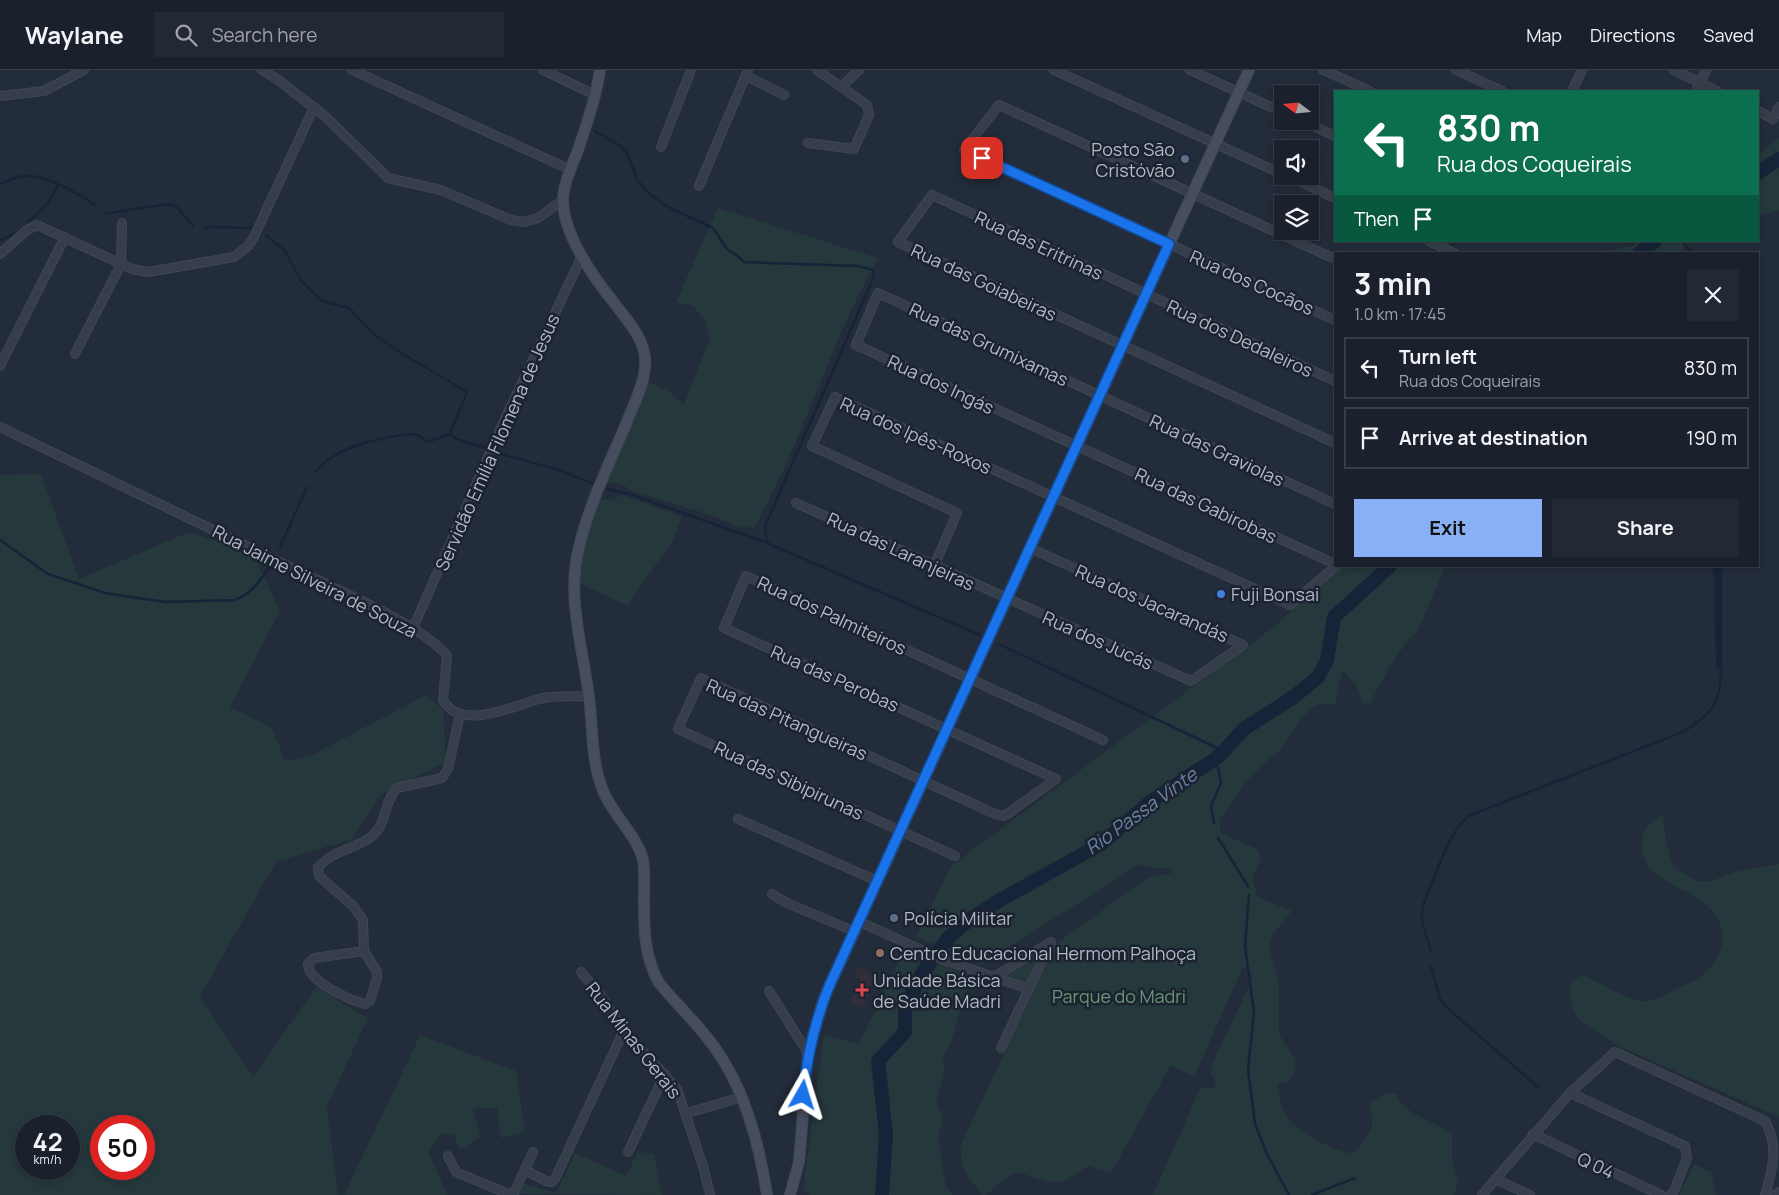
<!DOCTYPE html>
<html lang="en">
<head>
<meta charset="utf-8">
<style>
  :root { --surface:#1a212c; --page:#232934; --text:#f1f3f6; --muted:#9fa3a9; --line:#383e48; --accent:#89aff5 }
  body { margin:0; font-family:Manrope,sans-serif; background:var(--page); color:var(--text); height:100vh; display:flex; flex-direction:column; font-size:19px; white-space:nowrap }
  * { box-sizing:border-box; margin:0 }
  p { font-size:16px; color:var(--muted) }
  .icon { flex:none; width:28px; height:28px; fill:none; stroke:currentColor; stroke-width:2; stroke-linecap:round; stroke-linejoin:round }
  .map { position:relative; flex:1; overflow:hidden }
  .drawer { position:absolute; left:1334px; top:182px; width:425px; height:315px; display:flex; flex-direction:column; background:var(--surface); border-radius:0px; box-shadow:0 2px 8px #0003,0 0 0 1px var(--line) }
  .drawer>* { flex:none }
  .hud { position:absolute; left:1334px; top:20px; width:425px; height:152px; border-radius:0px; box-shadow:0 2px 8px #0003,0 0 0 1px var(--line); background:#0b6e4f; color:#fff; overflow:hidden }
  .needle { width:32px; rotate:286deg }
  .buttons { position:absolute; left:1274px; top:15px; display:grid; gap:10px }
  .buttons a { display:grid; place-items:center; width:45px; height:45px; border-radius:0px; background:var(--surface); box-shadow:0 2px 8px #0003,0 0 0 1px var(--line); font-size:25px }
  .speed { position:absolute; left:15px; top:1045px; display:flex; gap:10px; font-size:25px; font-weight:700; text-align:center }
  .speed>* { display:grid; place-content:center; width:65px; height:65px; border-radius:50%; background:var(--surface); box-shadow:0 2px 8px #0003,0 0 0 1px var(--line); line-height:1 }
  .speed small { font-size:12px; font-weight:400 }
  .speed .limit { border:8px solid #d22; background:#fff; color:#111 }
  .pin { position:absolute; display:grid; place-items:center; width:42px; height:42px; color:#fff; margin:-21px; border-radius:10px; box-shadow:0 2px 8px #0006 }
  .me { position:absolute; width:55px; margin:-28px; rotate:6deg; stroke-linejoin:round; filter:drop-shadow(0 0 4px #0008) }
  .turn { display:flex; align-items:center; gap:18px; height:105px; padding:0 20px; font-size:22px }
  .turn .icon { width:65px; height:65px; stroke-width:2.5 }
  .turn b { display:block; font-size:35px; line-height:42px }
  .then { display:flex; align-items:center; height:48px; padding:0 20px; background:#0003; gap:10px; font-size:19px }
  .round { display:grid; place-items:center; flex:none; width:52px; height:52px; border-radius:0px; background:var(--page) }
  .summary { display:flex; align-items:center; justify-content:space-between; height:85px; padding:0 20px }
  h1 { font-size:30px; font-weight:700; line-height:38px }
  .cta { display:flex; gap:10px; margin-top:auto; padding:10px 20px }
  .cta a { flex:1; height:58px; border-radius:0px; background:var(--accent); color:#111; font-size:20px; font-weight:700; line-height:58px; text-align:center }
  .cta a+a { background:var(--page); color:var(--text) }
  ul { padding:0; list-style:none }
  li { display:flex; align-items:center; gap:15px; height:62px; margin:0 10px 8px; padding:0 10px; border:2px solid var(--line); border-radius:0px }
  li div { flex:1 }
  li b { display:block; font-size:19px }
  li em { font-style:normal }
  header { display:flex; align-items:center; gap:30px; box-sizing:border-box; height:70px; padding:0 25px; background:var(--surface); border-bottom:1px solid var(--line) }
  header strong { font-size:24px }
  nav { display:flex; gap:28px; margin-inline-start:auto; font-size:18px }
  .search { width:350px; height:45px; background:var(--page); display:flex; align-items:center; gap:12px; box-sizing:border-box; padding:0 18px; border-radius:0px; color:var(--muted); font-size:19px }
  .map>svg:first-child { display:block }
  .medical { fill:#312e3c }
  .green { fill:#25383b; fill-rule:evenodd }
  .water { fill:#172338 }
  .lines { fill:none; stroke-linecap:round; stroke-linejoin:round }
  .stream { stroke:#172338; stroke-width:2.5 }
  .river { stroke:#172338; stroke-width:14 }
  .minor-casing { stroke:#404754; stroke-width:10 }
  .secondary-casing { stroke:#404754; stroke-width:12 }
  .minor { stroke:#373e4b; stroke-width:8 }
  .secondary { stroke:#454d5e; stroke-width:10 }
  .route-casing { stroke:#114b97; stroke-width:12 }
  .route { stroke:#1a73e8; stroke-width:9 }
  .service-dot { fill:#5c6f8a; stroke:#1c2330; stroke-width:2 }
  .shop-dot { fill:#3f7fe0; stroke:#1c2330; stroke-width:2 }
  .education-dot { fill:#8d6e63; stroke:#1c2330; stroke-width:2 }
  .health-dot { fill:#e0444e; stroke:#1c2330; stroke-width:2 }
  .labels { text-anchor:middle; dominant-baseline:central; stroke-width:5; stroke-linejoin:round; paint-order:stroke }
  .poi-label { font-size:18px; fill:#b2b9c6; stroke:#1c2330; text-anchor:start }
  .street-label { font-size:18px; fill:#b2b9c6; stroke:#1c2330 }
  .park-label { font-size:18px; fill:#6a9776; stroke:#1c2330 }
  .water-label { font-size:19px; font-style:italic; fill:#6c82a5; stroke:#1c2330 }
</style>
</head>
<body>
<header>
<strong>Waylane</strong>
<div class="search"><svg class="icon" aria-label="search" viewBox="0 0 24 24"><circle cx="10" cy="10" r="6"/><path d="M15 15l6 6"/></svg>Search here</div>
<nav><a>Map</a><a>Directions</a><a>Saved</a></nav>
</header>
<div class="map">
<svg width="1779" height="1125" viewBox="0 0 1779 1125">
  <rect width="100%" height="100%" fill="#232c3a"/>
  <polygon class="medical" points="858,896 876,904 862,937 850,932 860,908 854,906"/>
  <g class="green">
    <polygon points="1779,68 1779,140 1759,146 1758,84"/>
    <path d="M718,138L878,188C829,274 803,372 754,458L737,456L708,444L649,426C629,425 628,411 606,413L645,311L667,320L684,334L710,268L705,251L693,236L676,232Z"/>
    <polygon points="1639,171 1692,171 1677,184 1587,184 1633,176"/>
    <path d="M41,404L79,509L189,462L234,477L255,488L280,541L230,637L272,658L285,691L310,686L426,625L443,639L446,692L380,725L352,769L276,792L200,926L253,1007L316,917L368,948L327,1036L338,1125H0V405ZM26,1056H69V1099H26ZM101,1056H144V1099H101Z"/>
    <polygon points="623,425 682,447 673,470 627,536 579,513 580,486 598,429 610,430"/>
    <path d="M1340,496H1350L1358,500L1361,496H1445L1418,561L1406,573L1389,598L1370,633H1362L1356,615L1342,600L1335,634L1316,635L1302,648L1280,681L1273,685L1246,712L1220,749V763L1257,779L1261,788L1252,808L1258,827L1292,841L1273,864L1269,877L1279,913V964L1295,989V999L1289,1012L1278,1014C1278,1026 1281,1035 1287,1047C1295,1060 1337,1084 1353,1083C1362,1073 1374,1062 1372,1048C1371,1042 1369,1039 1370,1032L1387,1023L1396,1024C1405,1046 1434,1050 1452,1064V1090L1458,1110L1454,1125H1153L1200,1018L1209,1017L1214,1019L1216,1010L1210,1003C1220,969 1241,939 1253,905L1243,897L1194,1007L1171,995L1111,1103L1088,1096L1063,1112H1047L1021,1103H1013L986,1125H982C967,1105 958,1099 962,1072L1057,873L1147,808L1172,803L1171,800C1161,796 1151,800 1140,794L981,895L916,866L952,795L1275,556Z"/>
    <path d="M1663,745L1666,773L1674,798L1699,812L1712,811L1734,802L1779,794V1047L1620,977C1592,953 1565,957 1571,911L1582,905C1603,912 1622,930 1645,931C1657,931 1670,922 1680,917C1685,914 1692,912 1697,909C1712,900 1726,879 1722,861C1713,819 1654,819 1644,788C1637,769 1645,753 1663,745Z"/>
    <path d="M904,881C919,887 964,897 967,914C968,922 961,936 959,944C954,961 954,971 943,986L944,1004L936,1029L943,1048L938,1068L946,1117L953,1125H810L803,1119L824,965L859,974Z"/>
    <polygon points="1041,882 1043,883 1029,914 1005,905"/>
    <polygon points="420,965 516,1001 525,1062 501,1068 497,1038 473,1039 480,1066 466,1078 459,1078 454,1065 442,1063 428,1081 447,1125 344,1125"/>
    <polygon points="638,1081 654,1085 662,1125 517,1124 522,1113 556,1123 575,1083 626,1106"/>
    <polygon points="1694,1094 1711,1102 1716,1125 1679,1125"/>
  </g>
  <polygon class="water" points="1712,496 1722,496 1722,601 1716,598 1714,504"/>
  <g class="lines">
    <g class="stream">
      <polyline points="595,61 619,75 627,83 637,109 646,121 666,136 713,158 727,179 739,187 744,192 858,196 873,200 874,206 859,241 765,456 767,473"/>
      <path d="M0,114C7,112 15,107 23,106C42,103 81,124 96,136"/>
      <polyline points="104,144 167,134 176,136 193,156"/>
      <polyline points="28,152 47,134 58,116"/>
      <polyline points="206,157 255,158"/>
      <polyline points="266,165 285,181 301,211 322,231 349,238 375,265 398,281 467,322 450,364"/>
      <polyline points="0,170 16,163"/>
      <polyline points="1682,171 1692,184"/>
      <polyline points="450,364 456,369 487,378"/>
      <polyline points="497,383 559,400 596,415"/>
      <path d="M316,402C334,376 386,366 416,364L428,372L450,364"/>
      <polyline points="607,419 633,425 767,473 980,565"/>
      <path d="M0,470L48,504L105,523L165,532L235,530C253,523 263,507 273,492"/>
      <polyline points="280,477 307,417"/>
      <polyline points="999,574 1217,678 1226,679"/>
      <polyline points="1214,753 1211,736 1221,713 1217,693 1218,687"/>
      <polyline points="1218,768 1248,816"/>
      <polyline points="1249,825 1245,876 1254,943 1248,999 1255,1054 1267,1084 1289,1125"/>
      <path d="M1431,882L1422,851V838C1433,812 1448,763 1468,746L1680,663C1710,648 1722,632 1721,597"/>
      <polyline points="1431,897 1440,929 1444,935 1538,1017"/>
      <polyline points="1312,1125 1355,1108"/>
    </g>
    <g class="river">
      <polyline points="1758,103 1779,89"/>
      <polyline points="1638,184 1655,171"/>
      <polyline points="882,1125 886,1065 878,991 905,962 905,942 909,930 921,905 948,868 969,850 1002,829 1101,774 1150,732 1218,687 1244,659 1295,626 1318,607 1327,590 1334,547 1390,496"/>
    </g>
    <defs>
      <g id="minor">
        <polyline points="262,0 277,9 326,47 388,108 441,120 511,150 524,152 538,148 563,130"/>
        <polyline points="352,0 571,100"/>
        <polyline points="543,0 595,25"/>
        <polyline points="1054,0 1282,104"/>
        <polyline points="1190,0 1282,42"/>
        <polyline points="1323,0 1370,21"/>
        <polyline points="1456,0 1502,21"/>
        <polyline points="1674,0 1717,21"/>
        <polyline points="746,6 784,25"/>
        <polyline points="842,16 859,0"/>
        <polyline points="1572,21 1582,0"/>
        <polyline points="1696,21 1706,0"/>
        <polyline points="0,26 44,21 84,0"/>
        <polyline points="1758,41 1773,49 1779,37"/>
        <polyline points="1303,51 1335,66"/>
        <polyline points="808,73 854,79 869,45 867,35 817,0"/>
        <polyline points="661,77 691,0"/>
        <polyline points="1288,106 1335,128"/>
        <polyline points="699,116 748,0"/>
        <polyline points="1429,171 1456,184"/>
        <polyline points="0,184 27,160 37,155 132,199 148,202 234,187 248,176 254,167 314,37"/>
        <polyline points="1335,189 999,35 964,80 1335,250"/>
        <polyline points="75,284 121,194 122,153"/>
        <polyline points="0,296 65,167"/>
        <polyline points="1335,311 932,125 898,172 1335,373"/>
        <path d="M0,357C99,404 197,453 296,500C330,516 428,558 447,586L443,630C461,662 513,636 539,629C555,625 573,627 589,626"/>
        <polyline points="796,433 1191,611 1243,575 1030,478"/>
        <polyline points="1335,434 878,223 856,275 1335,494"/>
        <polyline points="934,496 957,443 812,376 835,327 1290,535 1336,496"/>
        <polyline points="413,558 504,351 582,186"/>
        <polyline points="738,749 877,811"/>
        <polyline points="955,786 678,659 701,608 995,744 1003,746 1009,743 1056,709 724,558 746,506 1103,670"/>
        <polyline points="772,824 785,832 853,861"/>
        <polyline points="858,851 941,889 1029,919"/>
        <path d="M364,881L314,888L308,894C308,912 350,930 365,934L370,931L377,908V902L364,881L363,850L354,837L319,806L318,798C330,781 357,779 372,766C387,754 384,731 397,718L442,708L448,699L460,644"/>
        <polyline points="581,902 601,926 624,960 677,1019 703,1096 710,1125"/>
        <polyline points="994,907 1051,872"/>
        <polyline points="769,921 808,983"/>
        <polyline points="1001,978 1051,872"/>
        <polyline points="1570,1023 1685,1076 1687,1088 1674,1121 1670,1125"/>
        <polyline points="687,1043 742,1027"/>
        <polyline points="1533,1064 1661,1125"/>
        <polyline points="628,1082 665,1004"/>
        <polyline points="448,1086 456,1102 511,1125"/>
        <polyline points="525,1100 546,1111 552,1112 555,1109 624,960"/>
        <polyline points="1495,1109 1530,1125"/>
        <polyline points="513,1125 533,1082"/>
        <path d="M1482,1125L1570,1023L1615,982L1765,1051C1779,1075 1773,1099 1765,1125"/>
        <polyline points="1775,1125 1779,1122"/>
      </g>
      <g id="secondary">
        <path d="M600,0C596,28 587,53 578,80C572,96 563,114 563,131C564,166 594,208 615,234C627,250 644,268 645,289C647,310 633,335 626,354C609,394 589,435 579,477C566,526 583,578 589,627C593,657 591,689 602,718C611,744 636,763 643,790C645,801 644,812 644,824C644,856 643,884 659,913C680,938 706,962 723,990C748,1030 760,1079 767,1125"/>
        <polyline points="790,1125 799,1092 808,983 824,928 1249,0"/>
      </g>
    </defs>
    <use href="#minor" class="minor-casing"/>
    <use href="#secondary" class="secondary-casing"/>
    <use href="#minor" class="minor"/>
    <use href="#secondary" class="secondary"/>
  </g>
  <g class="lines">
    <defs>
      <path id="route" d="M803,1025C807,986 815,950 830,914L1169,174L982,88"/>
    </defs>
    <use href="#route" class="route-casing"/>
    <use href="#route" class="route"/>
  </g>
  <g class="service-dot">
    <circle cx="1185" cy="89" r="5"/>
    <circle cx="894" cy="848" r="5"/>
  </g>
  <circle class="shop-dot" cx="1221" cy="524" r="5"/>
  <circle class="education-dot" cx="880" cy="883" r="5"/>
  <path class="health-dot" d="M859.5 912.5h5v5h5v5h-5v5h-5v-5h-5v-5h5z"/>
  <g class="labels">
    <g class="poi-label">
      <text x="1175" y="79" text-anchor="end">Posto São<tspan x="1175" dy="21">Cristóvão</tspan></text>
      <text x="1231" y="524">Fuji Bonsai</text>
      <text x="904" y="848">Polícia Militar</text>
      <text x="890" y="883">Centro Educacional Hermom Palhoça</text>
      <text x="873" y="910">Unidade Básica<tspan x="873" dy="21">de Saúde Madri</tspan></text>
    </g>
    <g class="street-label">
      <text transform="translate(1039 175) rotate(25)">Rua das Eritrinas</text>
      <text transform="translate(984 212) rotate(25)">Rua das Goiabeiras</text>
      <text transform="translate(1252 212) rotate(24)">Rua dos Cocãos</text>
      <text transform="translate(1240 268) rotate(25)">Rua dos Dedaleiros</text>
      <text transform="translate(989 274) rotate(25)">Rua das Grumixamas</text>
      <text transform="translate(941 314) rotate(25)">Rua dos Ingás</text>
      <text transform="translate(916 365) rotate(24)">Rua dos Ipês-Roxos</text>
      <text transform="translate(497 372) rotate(-66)">Servidão Emília Filomena de Jesus</text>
      <text transform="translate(1217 380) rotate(25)">Rua das Graviolas</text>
      <text transform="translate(1206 435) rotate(25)">Rua das Gabirobas</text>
      <text transform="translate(901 481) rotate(25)">Rua das Laranjeiras</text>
      <text transform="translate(315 511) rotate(27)">Rua Jaime Silveira de Souza</text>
      <text transform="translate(1152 533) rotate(24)">Rua dos Jacarandás</text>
      <text transform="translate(832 545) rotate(25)">Rua dos Palmiteiros</text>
      <text transform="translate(1098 570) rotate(24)">Rua dos Jucás</text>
      <text transform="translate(835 608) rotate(24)">Rua das Perobas</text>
      <text transform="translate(787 649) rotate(24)">Rua das Pitangueiras</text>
      <text transform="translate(789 710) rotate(25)">Rua das Sibipirunas</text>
      <text transform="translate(634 970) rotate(52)">Rua Minas Gerais</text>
      <text transform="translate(1596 1095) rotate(25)">Q 04</text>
    </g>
    <g class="park-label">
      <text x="1119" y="926">Parque do Madri</text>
    </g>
    <g class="water-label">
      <text transform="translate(1141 741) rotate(-36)">Rio Passa Vinte</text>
    </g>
  </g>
</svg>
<div class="buttons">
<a><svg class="needle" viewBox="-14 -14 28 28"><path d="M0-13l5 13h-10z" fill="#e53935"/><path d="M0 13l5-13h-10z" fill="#9fa3a9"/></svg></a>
<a><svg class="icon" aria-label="sound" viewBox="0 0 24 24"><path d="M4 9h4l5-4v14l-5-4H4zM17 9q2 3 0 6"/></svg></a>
<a><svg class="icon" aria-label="layers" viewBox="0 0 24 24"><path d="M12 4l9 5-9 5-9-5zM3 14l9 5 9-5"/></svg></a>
</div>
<div class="speed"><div>42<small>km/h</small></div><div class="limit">50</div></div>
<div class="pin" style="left:982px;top:88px;background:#d93025"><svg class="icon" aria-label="arrive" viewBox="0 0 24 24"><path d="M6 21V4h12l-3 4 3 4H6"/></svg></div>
<svg class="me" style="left:803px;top:1025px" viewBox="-20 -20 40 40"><path d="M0-17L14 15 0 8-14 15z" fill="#1a73e8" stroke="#fff" stroke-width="4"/></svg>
<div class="hud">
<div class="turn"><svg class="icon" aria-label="left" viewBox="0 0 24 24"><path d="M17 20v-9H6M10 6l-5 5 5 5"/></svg><div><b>830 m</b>Rua dos Coqueirais</div></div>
<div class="then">Then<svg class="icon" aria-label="arrive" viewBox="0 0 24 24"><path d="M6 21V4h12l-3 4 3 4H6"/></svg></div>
</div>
<section class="drawer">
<div class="summary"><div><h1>3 min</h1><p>1.0 km · 17:45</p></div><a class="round"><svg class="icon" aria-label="close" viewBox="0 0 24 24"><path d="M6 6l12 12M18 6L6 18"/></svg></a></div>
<ul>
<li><svg class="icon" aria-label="left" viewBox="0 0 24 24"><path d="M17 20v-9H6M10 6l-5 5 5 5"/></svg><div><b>Turn left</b><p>Rua dos Coqueirais</p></div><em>830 m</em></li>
<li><svg class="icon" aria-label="arrive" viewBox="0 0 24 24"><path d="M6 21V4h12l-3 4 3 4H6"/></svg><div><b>Arrive at destination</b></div><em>190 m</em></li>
</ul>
<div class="cta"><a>Exit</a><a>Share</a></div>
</section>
</div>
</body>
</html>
